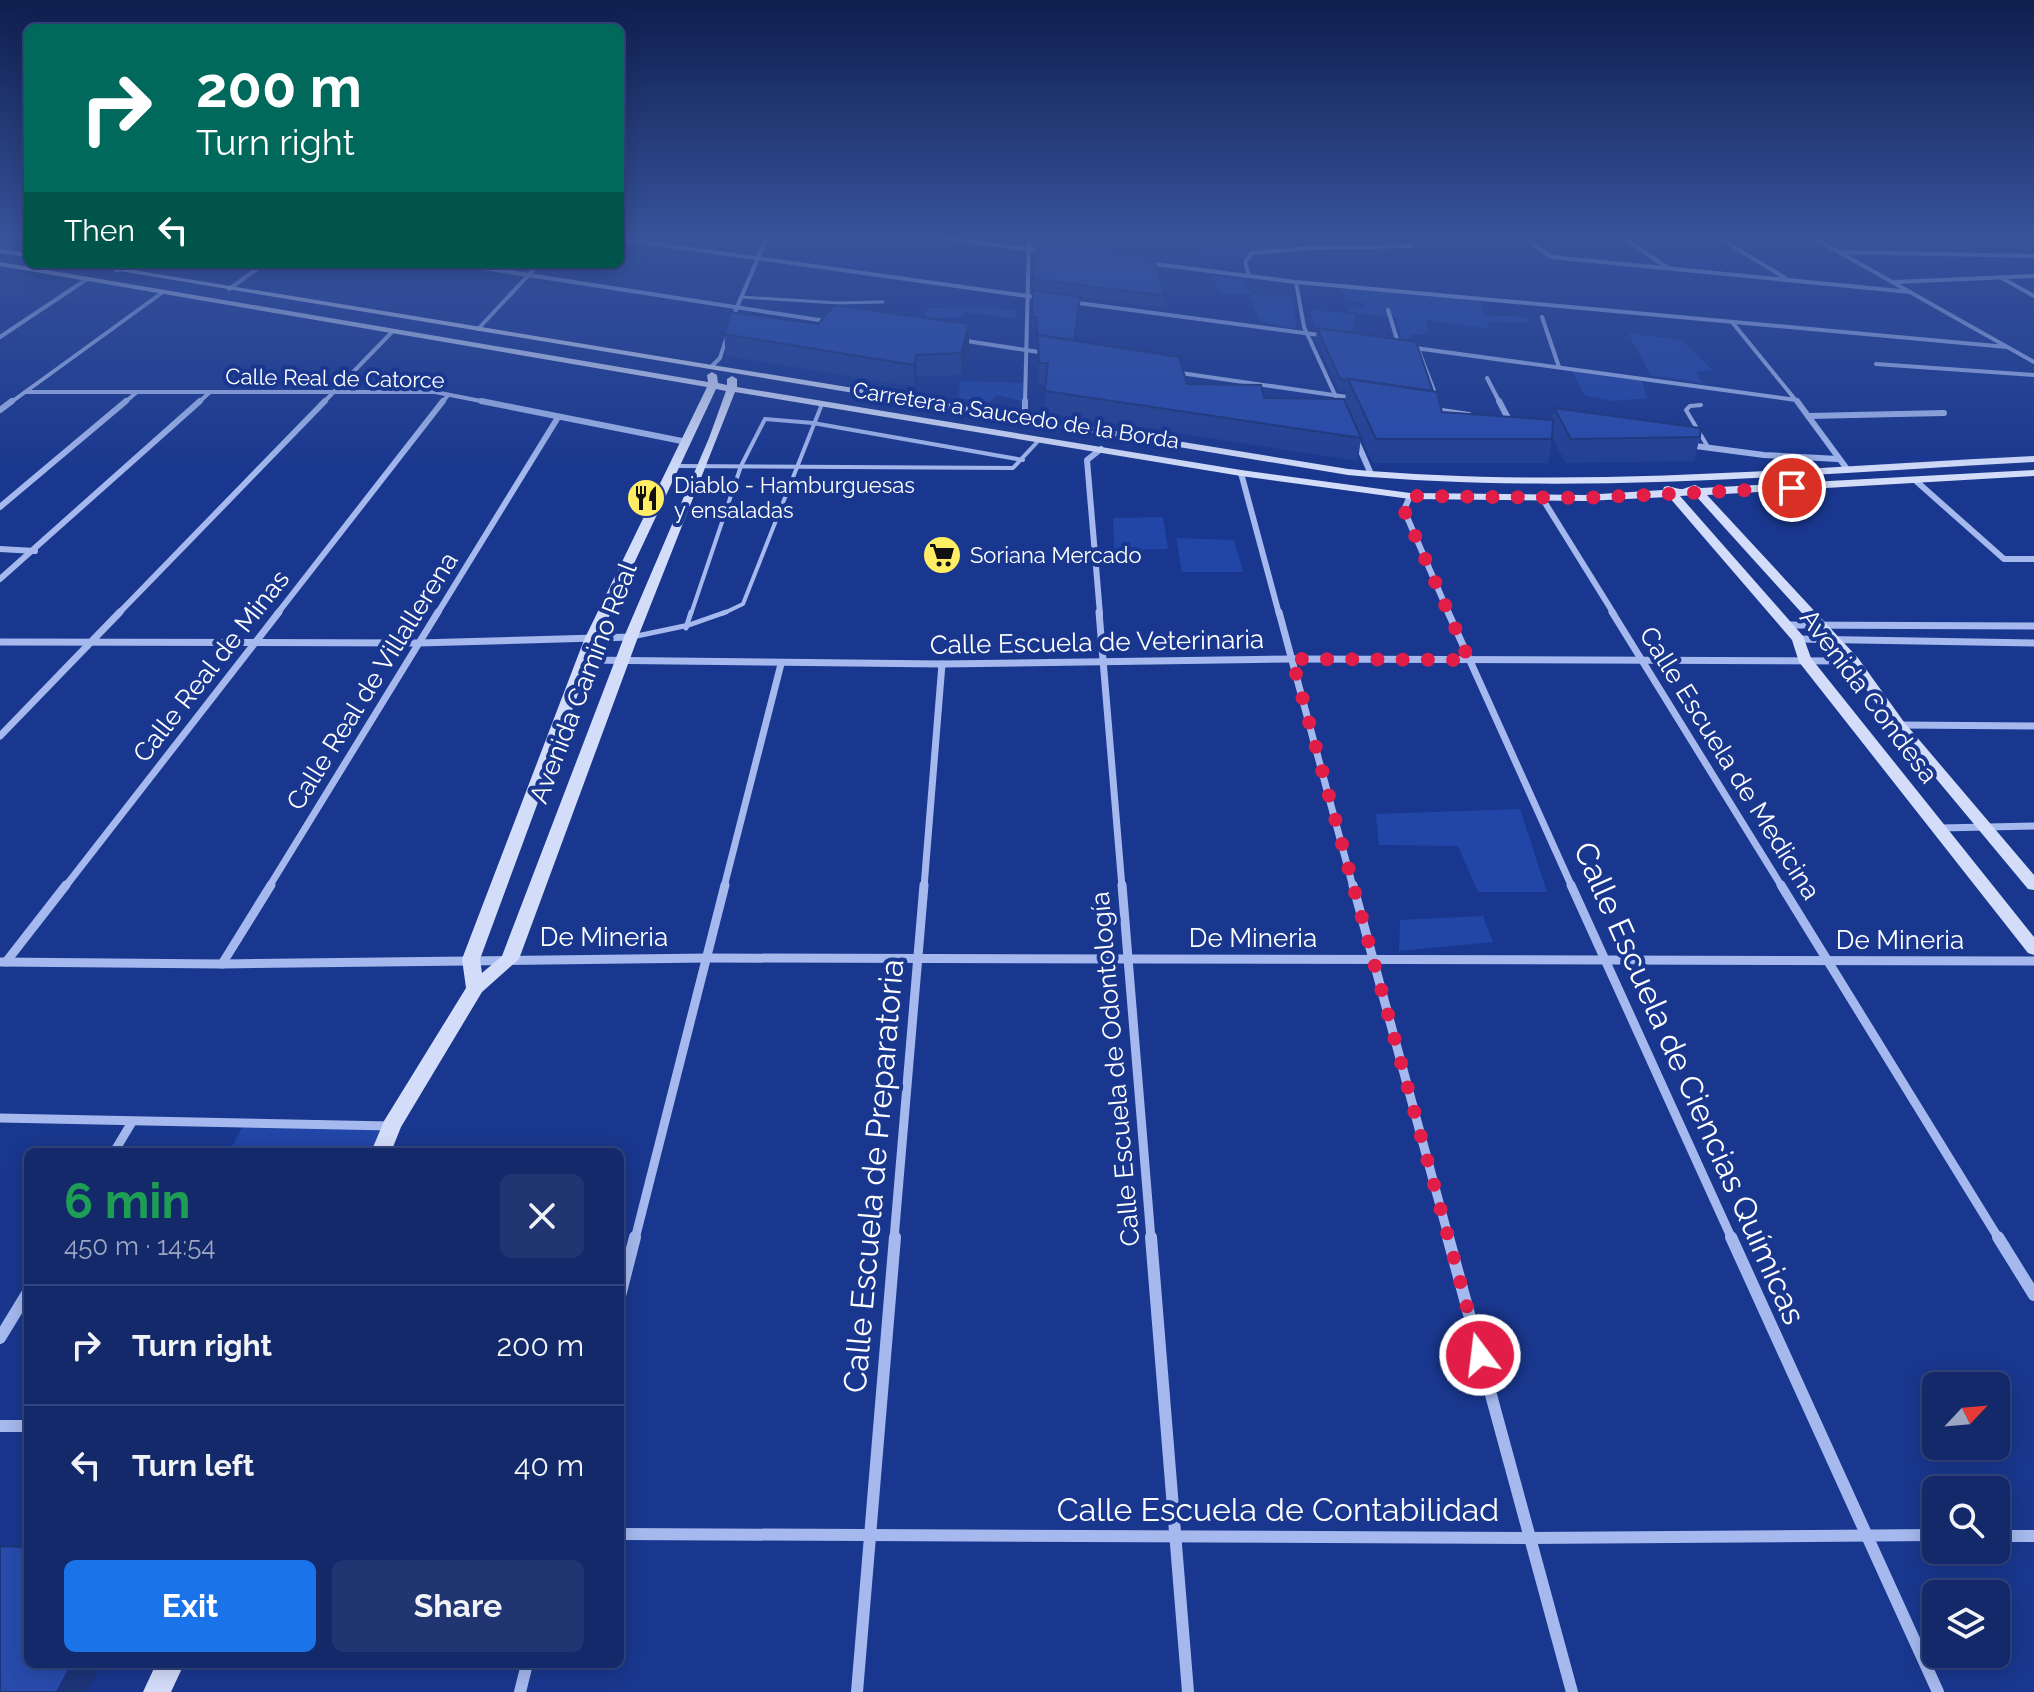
<!DOCTYPE html>
<html lang="en">
<head>
<meta charset="utf-8">
<style>
  :root { --surface:#13296a; --page:#203572; --text:#f1f3f6; --muted:#9da6c1; --line:#32457e; --accent:#1a73e8 }
  body { margin:0; font-family:Raleway,sans-serif; background:var(--page); color:var(--text); height:100vh; display:flex; flex-direction:column; font-size:30px; white-space:nowrap }
  * { box-sizing:border-box; margin:0 }
  p { font-size:26px; color:var(--muted) }
  .icon { flex:none; width:44px; height:44px; fill:none; stroke:currentColor; stroke-width:2; stroke-linecap:round; stroke-linejoin:round }
  .map { position:relative; flex:1; overflow:hidden }
  .details { position:absolute; left:24px; top:1148px; width:600px; height:520px; display:flex; flex-direction:column; background:var(--surface); border-radius:12px; box-shadow:0 4px 20px #0003,0 0 0 2px var(--line) }
  .details>* { flex:none }
  .banner { position:absolute; left:24px; top:24px; width:600px; height:244px; border-radius:12px; box-shadow:0 4px 20px #0003,0 0 0 2px var(--line); background:#00695c; color:#fff; overflow:hidden }
  .needle { width:52px; rotate:64deg }
  .fabs { position:absolute; left:1922px; top:1372px; display:grid; gap:16px }
  .fabs a { display:grid; place-items:center; width:88px; height:88px; border-radius:12px; background:var(--surface); box-shadow:0 4px 20px #0003,0 0 0 2px var(--line); font-size:40px }
  .pin { position:absolute; display:grid; place-items:center; width:68px; height:68px; color:#fff; margin:-34px; border:4px solid #fff; border-radius:50%; box-shadow:0 2px 8px #0007 }
  .me { position:absolute; width:88px; margin:-44px; rotate:345deg; stroke-linejoin:round; filter:drop-shadow(0 0 6px #0008) }
  .turn { display:flex; align-items:center; gap:28px; height:168px; padding:0 40px; font-size:36px }
  .turn .icon { width:104px; height:104px; stroke-width:2.5 }
  .turn b { display:block; font-size:56px; line-height:68px }
  .then { display:flex; align-items:center; height:76px; padding:0 40px; background:#0003; gap:16px; font-size:30px }
  .round { display:grid; place-items:center; flex:none; width:84px; height:84px; border-radius:12px; background:var(--page) }
  .headline { display:flex; align-items:center; justify-content:space-between; height:136px; padding:0 40px }
  h1 { font-size:48px; font-weight:700; line-height:60px; color:#1e9e55 }
  .cta { display:flex; gap:16px; margin-top:auto; padding:16px 40px }
  .cta a { flex:1; height:92px; border-radius:12px; background:var(--accent); color:#fff; font-size:32px; font-weight:700; line-height:92px; text-align:center }
  .cta a+a { background:var(--page); color:var(--text) }
  ul { padding:0; list-style:none }
  li { display:flex; align-items:center; gap:24px; height:120px; padding:0 40px; border-top:2px solid var(--line) }
  li div { flex:1 }
  li b { display:block; font-size:30px }
  li em { font-style:normal }
  .map>svg:first-child { display:block }
  .green { fill:#2246a7 }
  .lines { fill:none; stroke-linecap:round; stroke-linejoin:round }
  .lane-far2 { stroke:#a5b9ee; stroke-width:3 }
  .lane-far1 { stroke:#a5b9ee; stroke-width:4 }
  .lane { stroke:#a5b9ee; stroke-width:5 }
  .street-far4 { stroke:#a5b9ee; stroke-width:4 }
  .street-far3 { stroke:#a5b9ee; stroke-width:6 }
  .street-far2 { stroke:#a5b9ee; stroke-width:7 }
  .street-far1 { stroke:#a5b9ee; stroke-width:9 }
  .street { stroke:#a5b9ee; stroke-width:12 }
  .secondary { fill:#d3ddfa; fill-rule:evenodd }
  .wall { fill:#224094 }
  .shaded-wall { fill:#1c3478 }
  .building { fill:#284bac; stroke:#1c3478; stroke-width:2 }
  .route { stroke:#e11d48; stroke-width:14; stroke-dasharray:0 25.2 }
  .labels { text-anchor:middle; dominant-baseline:central; stroke-width:8; stroke-linejoin:round; paint-order:stroke }
  .far-street-label { font-size:22px; fill:#fff; stroke:#19378e }
  .far-poi-label { font-size:22px; fill:#fff; stroke:#19378e; text-anchor:start }
  .street-label { font-size:26px; fill:#fff; stroke:#19378e }
  .near-street-label { font-size:32px; fill:#fff; stroke:#19378e }
</style>
</head>
<body>
<div class="map">
<svg width="2034" height="1692" viewBox="0 0 2034 1692">
  <rect width="100%" height="100%" fill="#19378e"/>
  <g class="green">
    <polygon points="1095,239 1263,239 1273,250 1246,253 1247,259 1118,240 1114,254 1094,253"/>
    <polygon points="1212,276 1243,279 1251,294 1292,297 1296,328 1260,322 1250,294 1220,294"/>
    <polygon points="1342,287 1474,300 1481,302 1485,315 1528,317 1530,323 1487,322 1489,329 1426,320 1428,334 1411,334 1409,339 1402,339 1396,318 1349,312 1350,308 1363,307 1366,302 1345,300"/>
    <polygon points="990,307 1016,311 1016,319 965,312 962,317 925,319 927,308"/>
    <polygon points="1309,310 1355,314 1351,333 1318,331"/>
    <polygon points="1628,333 1681,340 1713,370 1696,372 1703,383 1651,375"/>
    <polygon points="1572,371 1642,381 1647,398 1614,401 1585,396"/>
    <polygon points="960,381 1026,383 1025,402 997,395 990,402 959,398"/>
    <polygon points="1163,517 1168,549 1114,550 1113,518"/>
    <polygon points="1176,538 1234,540 1243,572 1182,572"/>
    <polygon points="1520,809 1547,892 1478,892 1458,846 1379,845 1376,814"/>
    <polygon points="1483,916 1493,942 1399,951 1400,920"/>
    <polygon points="244,1124 391,1126 381,1152 229,1152"/>
  </g>
  <g class="lines">
    <g class="lane-far2">
      <polyline points="116,271 140,264"/>
      <polyline points="741,297 838,303 883,302"/>
    </g>
    <g class="lane-far1">
      <polyline points="1701,405 1690,406 1686,410 1708,447"/>
      <polyline points="676,466 1013,468 1040,439"/>
      <polyline points="691,614 741,466 765,419 813,423 1023,460"/>
      <polyline points="722,614 743,604 822,404"/>
    </g>
    <g class="lane">
      <polyline points="686,628 691,612"/>
      <polyline points="632,637 689,625 726,612"/>
    </g>
    <g class="street-far4">
      <polyline points="620,239 1042,298"/>
      <polyline points="947,239 1046,251"/>
      <polyline points="1527,239 1551,257 1910,292"/>
      <polyline points="1625,239 1668,268"/>
      <polyline points="1721,239 1785,278"/>
      <polyline points="1816,239 2034,362"/>
      <polyline points="1843,252 2034,256"/>
      <polyline points="1147,263 1296,282 2007,347"/>
      <polyline points="457,264 832,322"/>
      <polyline points="1249,276 1245,262 1252,253 1309,248 1412,246"/>
      <polyline points="2000,277 2034,296"/>
      <polyline points="1296,282 1304,327 1336,397"/>
      <polyline points="1895,282 2034,276"/>
      <polyline points="229,289 264,264"/>
      <polyline points="1071,302 1327,336"/>
      <polyline points="1388,310 1399,346"/>
      <polyline points="735,312 766,239"/>
      <polyline points="1542,317 1559,367"/>
      <polyline points="1732,322 1798,403"/>
      <polyline points="478,329 539,264"/>
      <polyline points="0,337 87,279"/>
      <polyline points="960,340 1045,353"/>
      <polyline points="1408,347 1796,400"/>
      <polyline points="1418,349 1438,401"/>
      <polyline points="1876,364 2034,375"/>
      <polyline points="712,366 720,358 727,336"/>
      <polyline points="1174,372 1354,398"/>
      <polyline points="1487,378 1500,403"/>
      <polyline points="25,392 435,392 491,403"/>
      <polyline points="10,403 163,292"/>
      <polyline points="124,403 137,392"/>
      <polyline points="198,403 210,392"/>
      <polyline points="323,403 392,332"/>
      <polyline points="442,403 448,395"/>
      <polyline points="1025,403 1029,239"/>
    </g>
    <g class="street-far3">
      <polyline points="481,401 687,442"/>
      <polyline points="1499,401 1509,420"/>
      <polyline points="1797,401 1847,469"/>
      <polyline points="0,410 12,401"/>
      <polyline points="1435,410 1469,415"/>
      <polyline points="1808,416 1944,413"/>
      <polyline points="1025,418 1025,401"/>
      <polyline points="1357,442 1371,474"/>
      <polyline points="1688,445 1764,455 1838,459"/>
      <polyline points="1241,473 1279,614"/>
      <polyline points="1916,481 2004,559 2034,559"/>
      <polyline points="1410,496 1404,510 1449,614"/>
      <polyline points="1542,498 1614,614"/>
      <polyline points="0,507 126,401"/>
      <polyline points="0,549 35,551"/>
      <polyline points="0,579 200,401"/>
      <polyline points="118,614 325,401"/>
      <polyline points="277,614 443,401"/>
      <polyline points="437,614 557,419"/>
      <polyline points="1100,614 1087,460 1101,449"/>
    </g>
    <g class="street-far2">
      <polyline points="1099,612 1122,887"/>
      <polyline points="1279,612 1353,887"/>
      <polyline points="1448,612 1572,887"/>
      <polyline points="1612,612 1782,887"/>
      <polyline points="1786,625 2034,626"/>
      <polyline points="1798,639 2034,643"/>
      <polyline points="0,642 419,643 631,637"/>
      <polyline points="583,660 942,664 1292,659 1853,661"/>
      <polyline points="1900,725 2034,726"/>
      <polyline points="0,736 120,612"/>
      <polyline points="1940,828 2034,826"/>
      <polyline points="65,887 279,612"/>
      <polyline points="269,887 438,612"/>
      <polyline points="724,887 781,664"/>
      <polyline points="924,887 942,664"/>
    </g>
    <g class="street-far1">
      <polyline points="1122,885 1151,1239"/>
      <polyline points="1353,885 1449,1239"/>
      <polyline points="1571,885 1732,1239"/>
      <polyline points="1781,885 1999,1239"/>
      <polyline points="0,962 222,964 708,958 2034,961"/>
      <polyline points="6,962 66,885"/>
      <polyline points="222,964 271,885"/>
      <polyline points="0,1118 391,1126"/>
      <polyline points="114,1152 132,1122"/>
      <polyline points="635,1239 725,885"/>
      <polyline points="894,1239 924,885"/>
    </g>
    <g class="street">
      <polyline points="1151,1237 1188,1692"/>
      <polyline points="1448,1237 1572,1692"/>
      <polyline points="1731,1237 1938,1692"/>
      <polyline points="1998,1237 2034,1295"/>
      <polyline points="620,1296 635,1237"/>
      <polyline points="0,1338 28,1292"/>
      <polyline points="0,1426 28,1426"/>
      <polyline points="620,1534 1530,1538 1936,1535"/>
      <polyline points="1996,1536 2034,1536"/>
      <polyline points="520,1692 527,1664"/>
      <polyline points="857,1692 895,1237"/>
    </g>
    <g class="secondary">
      <polygon points="0,249 28,253 28,257 0,253"/>
      <path d="M0,262L708,382L707,375L712,372L717,375L718,383L727,385V379L732,376L737,379V387L1241,470L1410,493L1584,495L1663,490L1664,487L1668,486C1685,491 1681,489 1695,485L1701,488L2034,470V476L1707,495L1858,658L1904,722L2034,875V890L2028,889L1894,728L1848,664L1695,495L1680,496L1803,636L1811,658L2034,937V955L2028,953L1799,662L1792,640L1669,497L1584,501L1410,499L1241,476L735,392L638,637L519,959L482,992L401,1127L391,1152H371L384,1121L466,988L462,959L584,640L707,387L0,266ZM716,389L726,391L709,438L624,637L502,956L482,973L480,959L598,640Z"/>
      <path d="M77,264H96L1348,469C1576,490 1806,467 2034,456V462C1806,474 1576,496 1348,475Z"/>
      <polygon points="156,1664 184,1664 171,1692 143,1692"/>
    </g>
  </g>
  <g class="wall">
    <polygon points="1033,279 1166,296 1165,308 1080,297 1075,341 1187,384 1264,398 1345,402 1346,392 1339,391 1316,339 1317,328 1433,392 1442,412 1551,420 1554,408 1700,437 1694,461 1566,463 1552,438 1548,463 1373,463 1361,438 1358,461 1045,413 1046,385 1039,384 1036,328 1032,328"/>
    <polygon points="818,324 969,324 969,346 962,375 917,377 915,387 726,356 724,334"/>
  </g>
  <g class="shaded-wall">
    <polygon points="1080,297 1080,307 1074,351 1074,340"/>
    <polygon points="969,324 969,346 962,375 961,353"/>
    <polygon points="916,355 917,377 915,387 914,365"/>
    <polygon points="72,1664 101,1664 87,1692 57,1692"/>
  </g>
  <g class="building">
    <polygon points="1038,244 1153,258 1166,296 1033,279"/>
    <polygon points="1033,290 1080,297 1074,340 1037,335 1036,317 1032,317"/>
    <polygon points="834,305 969,324 961,353 916,355 914,365 724,334 731,312 818,324"/>
    <polygon points="1317,328 1416,342 1433,391 1348,379 1348,380 1340,379"/>
    <polygon points="1038,335 1179,357 1187,384 1261,385 1264,398 1344,399 1361,438 1045,391 1048,363 1039,363"/>
    <polygon points="1348,379 1437,392 1442,412 1553,420 1552,439 1376,439"/>
    <polygon points="1554,408 1701,428 1700,437 1571,439"/>
    <polygon points="0,1546 28,1547 28,1664 72,1664 57,1692 0,1692"/>
  </g>
  <linearGradient id="sky" x2="0" y2="1"><stop stop-color="#0e1e4e"/><stop offset="0.5" stop-color="#38539b"/><stop offset="1" stop-color="#38539b" stop-opacity="0"/></linearGradient>
  <rect width="2034" height="475" fill="url(#sky)"/>
  <g class="lines">
    <polyline class="route" points="1480,1355 1292,659 1469,660 1404,510 1410,496 1584,498 1792,488"/>
  </g>
  <defs>
    <symbol id="restaurant-disc" viewBox="-11 -11 22 22"><circle r="9.5" fill="#ffed63" stroke="#19378e"/><path d="M-5-6h1v4h1v-4h1v4h1v-4h1v5L-1.5 .5V6h-2V.5L-5-1ZM5-6V6H3V1.5H1.5Q1.5-4 5-6Z" fill="#111"/></symbol>
    <symbol id="supermarket-disc" viewBox="-11 -11 22 22"><circle r="9.5" fill="#ffed63" stroke="#19378e"/><path d="M-6-5.5h2.5l.6 2H6L4.5 2H-2.5L-4.4-4H-6ZM-1.5 3.2a1.3 1.3 0 1 0 .1 0ZM3 3.2a1.3 1.3 0 1 0 .1 0Z" fill="#111"/></symbol>
  </defs>
  <g fill-rule="evenodd">
    <use href="#restaurant-disc" x="624" y="476" width="44" height="44"/>
    <use href="#supermarket-disc" x="920" y="533" width="44" height="44"/>
  </g>
  <g class="labels">
    <g class="far-street-label">
      <text transform="translate(335 378) rotate(1)">Calle Real de Catorce</text>
      <text transform="translate(1016 415) rotate(9)">Carretera a Saucedo de la Borda</text>
    </g>
    <g class="far-poi-label">
      <text x="674" y="485">Diablo - Hamburguesas<tspan x="674" dy="25">y ensaladas</tspan></text>
      <text x="970" y="555">Soriana Mercado</text>
    </g>
    <g class="street-label">
      <text transform="translate(1097 642) rotate(-1)">Calle Escuela de Veterinaria</text>
      <text transform="translate(211 666) rotate(-52)">Calle Real de Minas</text>
      <text transform="translate(372 681) rotate(-58)">Calle Real de Villallerena</text>
      <text transform="translate(583 683) rotate(-69)">Avenida Camino Real</text>
      <text transform="translate(1869 696) rotate(53)">Avenida Condesa</text>
      <text transform="translate(1730 763) rotate(58)">Calle Escuela de Medicina</text>
      <text x="604" y="937">De Mineria</text>
      <text x="1253" y="938">De Mineria</text>
      <text x="1900" y="940">De Mineria</text>
      <text transform="translate(1115 1069) rotate(-95)">Calle Escuela de Odontología</text>
    </g>
    <g class="near-street-label">
      <text transform="translate(1690 1083) rotate(66)">Calle Escuela de Ciencias Químicas</text>
      <text transform="translate(873 1176) rotate(-85)">Calle Escuela de Preparatoria</text>
      <text x="1278" y="1509">Calle Escuela de Contabilidad</text>
    </g>
  </g>
</svg>
<div class="fabs">
<a><svg class="needle" viewBox="-14 -14 28 28"><path d="M0-13l5 13h-10z" fill="#e53935"/><path d="M0 13l5-13h-10z" fill="#9da6c1"/></svg></a>
<a><svg class="icon" aria-label="search" viewBox="0 0 24 24"><circle cx="10" cy="10" r="6"/><path d="M15 15l6 6"/></svg></a>
<a><svg class="icon" aria-label="layers" viewBox="0 0 24 24"><path d="M12 4l9 5-9 5-9-5zM3 14l9 5 9-5"/></svg></a>
</div>
<div class="pin" style="left:1792px;top:488px;background:#d93025"><svg class="icon" aria-label="arrive" viewBox="0 0 24 24"><path d="M6 21V4h12l-3 4 3 4H6"/></svg></div>
<svg class="me" style="left:1480px;top:1355px" viewBox="-20 -20 40 40"><circle r="17" fill="#e11d48" stroke="#fff" stroke-width="3"/><path d="M0-11L8 9 0 5-8 9z" fill="#fff"/></svg>
<div class="banner">
<div class="turn"><svg class="icon" aria-label="right" viewBox="0 0 24 24"><path d="M7 20v-9h11M14 6l5 5-5 5"/></svg><div><b>200 m</b>Turn right</div></div>
<div class="then">Then<svg class="icon" aria-label="left" viewBox="0 0 24 24"><path d="M17 20v-9H6M10 6l-5 5 5 5"/></svg></div>
</div>
<section class="details">
<div class="headline"><div><h1>6 min</h1><p>450 m · 14:54</p></div><a class="round"><svg class="icon" aria-label="close" viewBox="0 0 24 24"><path d="M6 6l12 12M18 6L6 18"/></svg></a></div>
<ul>
<li><svg class="icon" aria-label="right" viewBox="0 0 24 24"><path d="M7 20v-9h11M14 6l5 5-5 5"/></svg><div><b>Turn right</b></div><em>200 m</em></li>
<li><svg class="icon" aria-label="left" viewBox="0 0 24 24"><path d="M17 20v-9H6M10 6l-5 5 5 5"/></svg><div><b>Turn left</b></div><em>40 m</em></li>
</ul>
<div class="cta"><a>Exit</a><a>Share</a></div>
</section>
</div>
</body>
</html>
